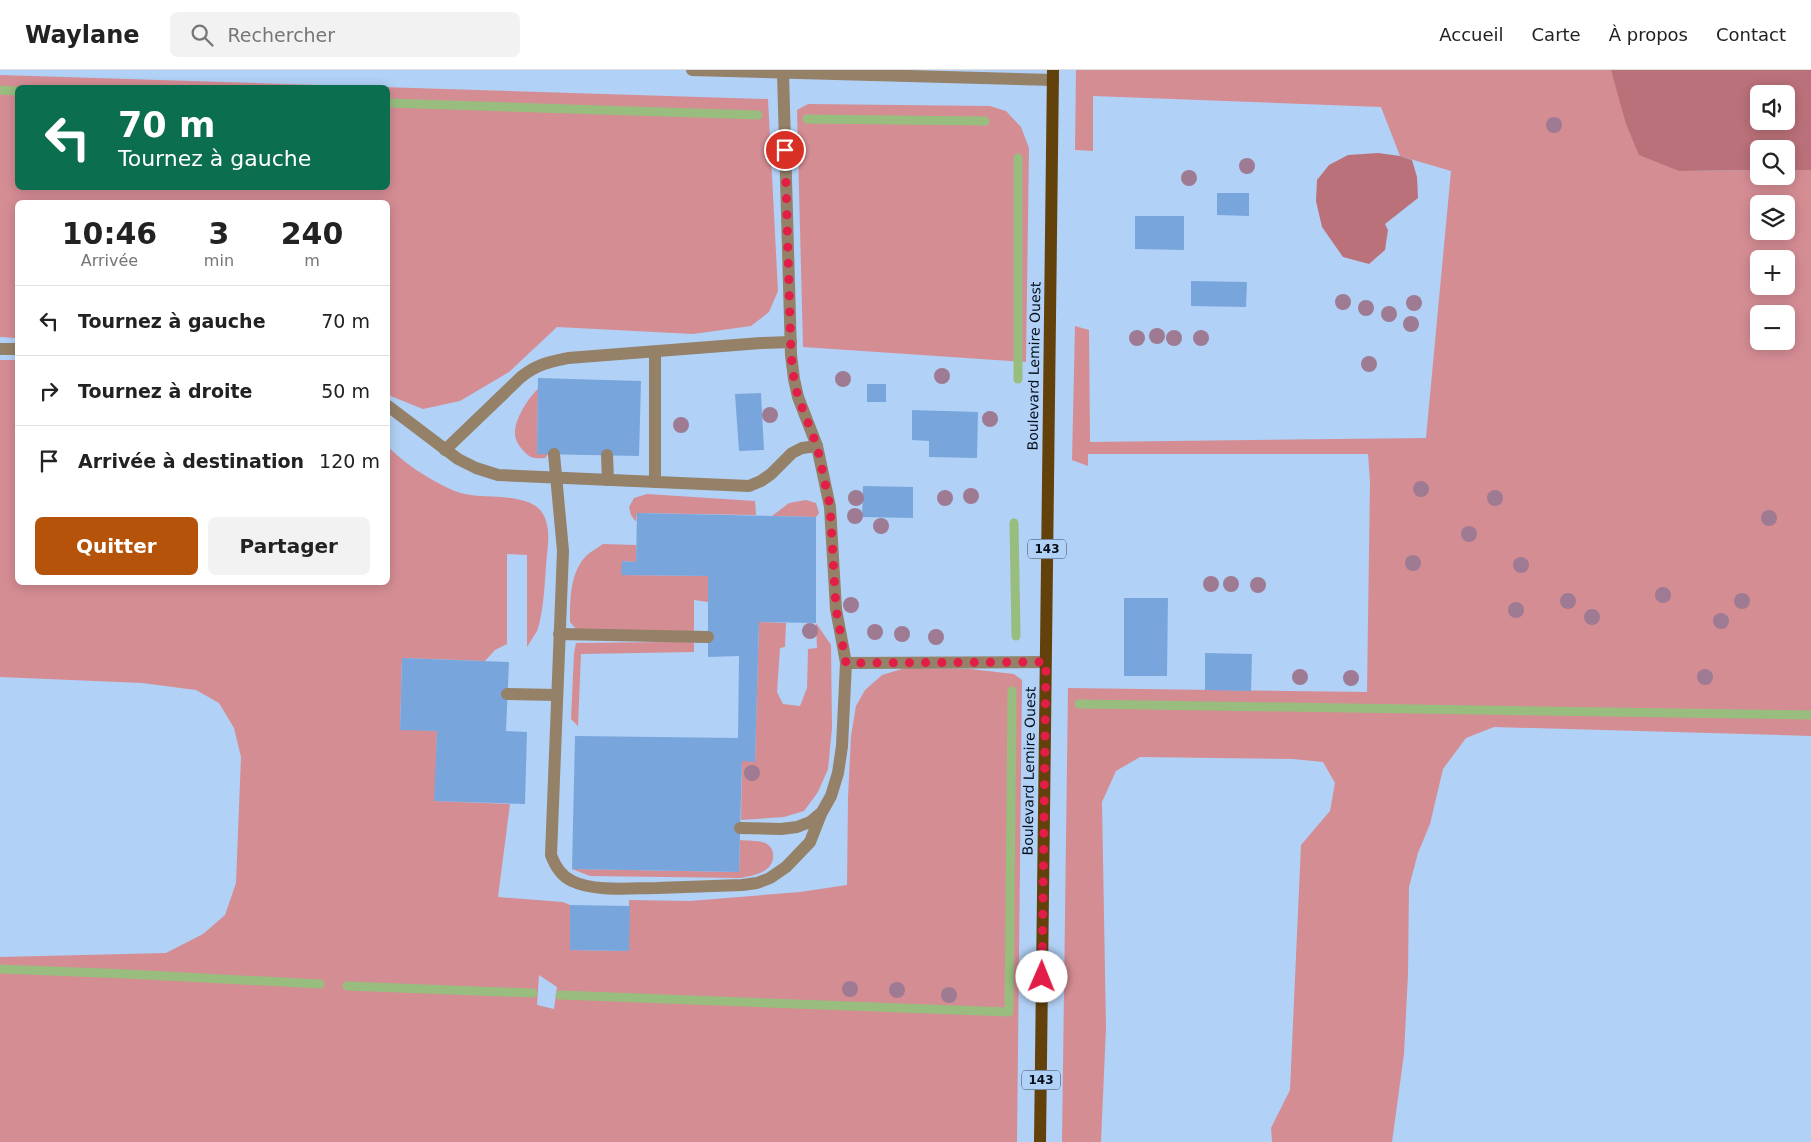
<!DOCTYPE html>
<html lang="fr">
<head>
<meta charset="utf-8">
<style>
  :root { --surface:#fff; --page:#f2f2f2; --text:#222; --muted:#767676; --line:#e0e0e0; --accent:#b45309 }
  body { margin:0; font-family:"DejaVu Sans",sans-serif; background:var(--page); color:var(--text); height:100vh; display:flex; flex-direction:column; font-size:19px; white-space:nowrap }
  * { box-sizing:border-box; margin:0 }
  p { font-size:16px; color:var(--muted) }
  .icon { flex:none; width:28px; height:28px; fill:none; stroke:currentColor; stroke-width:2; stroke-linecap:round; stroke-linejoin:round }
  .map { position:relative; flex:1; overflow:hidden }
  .panel { position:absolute; left:15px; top:130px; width:375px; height:385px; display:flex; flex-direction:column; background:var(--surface); border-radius:8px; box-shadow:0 2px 12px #0003 }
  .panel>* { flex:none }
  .hud { position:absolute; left:15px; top:15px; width:375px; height:105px; border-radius:8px; box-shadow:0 2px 12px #0003; background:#0b6e4f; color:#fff; overflow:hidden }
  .fabs { position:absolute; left:1750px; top:15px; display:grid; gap:10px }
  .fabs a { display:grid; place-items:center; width:45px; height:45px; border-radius:8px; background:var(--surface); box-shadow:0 2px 12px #0003; font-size:25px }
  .pin { position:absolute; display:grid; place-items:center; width:42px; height:42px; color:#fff; margin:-21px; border:2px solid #fff; border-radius:50%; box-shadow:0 1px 5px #0007 }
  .me { position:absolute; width:55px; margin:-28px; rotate:1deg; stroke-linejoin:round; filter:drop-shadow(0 0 4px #0008) }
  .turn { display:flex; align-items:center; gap:18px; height:105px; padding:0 20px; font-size:22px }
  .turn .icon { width:65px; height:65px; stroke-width:2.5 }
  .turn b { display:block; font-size:35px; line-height:42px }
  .eta { display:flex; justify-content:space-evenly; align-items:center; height:85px; text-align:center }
  .eta b { font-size:30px; font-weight:600; line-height:35px }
  .button { display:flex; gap:10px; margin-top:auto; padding:10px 20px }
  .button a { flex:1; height:58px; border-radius:8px; background:var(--accent); color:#fff; font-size:20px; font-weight:600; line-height:58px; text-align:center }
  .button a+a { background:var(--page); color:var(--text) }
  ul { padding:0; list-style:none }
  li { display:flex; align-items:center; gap:15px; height:70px; padding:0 20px; border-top:1px solid var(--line) }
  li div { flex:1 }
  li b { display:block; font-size:19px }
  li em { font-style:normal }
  header { display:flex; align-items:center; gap:30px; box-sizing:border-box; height:70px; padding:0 25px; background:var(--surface); border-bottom:1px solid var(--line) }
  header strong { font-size:24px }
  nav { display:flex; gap:28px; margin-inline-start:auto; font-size:18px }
  .search { width:350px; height:45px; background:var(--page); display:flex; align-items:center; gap:12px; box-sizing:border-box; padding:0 18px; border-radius:8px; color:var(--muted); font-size:19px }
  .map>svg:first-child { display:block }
  .green { fill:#d58d94; fill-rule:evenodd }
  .forest { fill:#bb7179; fill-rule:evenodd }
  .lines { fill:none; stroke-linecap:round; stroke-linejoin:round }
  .stream { stroke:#98bd7f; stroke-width:9 }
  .building { fill:#78a6dc }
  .service { stroke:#948168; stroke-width:12 }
  .minor { stroke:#948168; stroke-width:12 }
  .primary { stroke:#63410b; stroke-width:12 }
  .tree { fill:#9e7a93 }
  .route { stroke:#e11d48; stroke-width:9; stroke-dasharray:0 16.2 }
  .labels { text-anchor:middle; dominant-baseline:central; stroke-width:4; stroke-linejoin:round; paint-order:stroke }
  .shield { fill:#b2d1f6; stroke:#39485d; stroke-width:1 }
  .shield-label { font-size:12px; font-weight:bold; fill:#050e1b }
  .street-label { font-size:14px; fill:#050e1b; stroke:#b2d1f6 }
</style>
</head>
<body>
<header>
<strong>Waylane</strong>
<div class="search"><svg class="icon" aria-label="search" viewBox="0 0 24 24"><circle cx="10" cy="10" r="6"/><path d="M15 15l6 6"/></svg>Rechercher</div>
<nav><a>Accueil</a><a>Carte</a><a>À propos</a><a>Contact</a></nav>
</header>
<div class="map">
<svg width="1811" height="1072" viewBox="0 0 1811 1072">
  <rect width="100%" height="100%" fill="#b2d1f6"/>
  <g class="green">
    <path d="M1076,0H1611L1620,27L1679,101L1759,100V106H1786V100H1811V666L1494,657L1466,668L1443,699L1430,754L1418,783L1409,817L1408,904L1404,984L1392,1072H1272L1271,1058L1290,1020L1301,775L1330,741L1335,713L1323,692L1293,689L1140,687L1116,701L1102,732L1106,958L1101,1072H1062L1068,618L1367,622L1370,411L1368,384H1088V396L1072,390L1075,256L1089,260L1090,372L1426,368L1451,101L1400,86L1381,37L1093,26V81L1075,80ZM1759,134H1786V161H1759ZM1759,189H1786V216H1759ZM1759,244H1786V271H1759Z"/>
    <path d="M0,5L768,29L778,221L769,242L751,256L693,264L557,257L509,302L460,331L423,339L388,325V132H18L17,268L0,267ZM18,18H388V118H18Z"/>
    <polygon points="808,34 990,36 1006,41 1021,57 1029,78 1026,292 803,277 797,40"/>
    <path d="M0,290H17L18,512H388V376C401,392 444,420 465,424C486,429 531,422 543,444C552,460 547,479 546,496C545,512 543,546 537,561C534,566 530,572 527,577V485L507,484V574L495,580L485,591L402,588L400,659L437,661L435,731L510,734L498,827L563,832L570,835V880L629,881V830L690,831L800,822L847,815L848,728L851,666L856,636L865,620L882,605L905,598L970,599L1014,604L1022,610L1017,1072H0V887L166,883L203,864L225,845L236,813L241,687L234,658L219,633L196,620L142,613L0,607ZM539,905L557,917L554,939L537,935Z"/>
    <path d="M538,319L537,384H548L545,388C533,389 529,388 521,378C518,374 515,369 515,364C514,350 528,328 538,319Z"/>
    <polygon points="647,424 755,431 756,445 637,443 636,452 631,445 629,437 634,428"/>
    <polygon points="806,430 816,433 819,443 816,447 772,446 789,433"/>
    <path d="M603,474L636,475V492L622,491V505L708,506V532L694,530V582L581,584L578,656L571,649L574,583L576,573L671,572L576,559L570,552C570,529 570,503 586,486C591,481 598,478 603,474Z"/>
    <polygon points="759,552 786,553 785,577 780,578 777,622 783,634 800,636 807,618 808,579 817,578 816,553 831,575 832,658 828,699 818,722 804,741 784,747 741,750 742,691 755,691"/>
    <path d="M740,770C747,771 761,770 767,774C771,777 773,780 773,784C775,802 753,806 739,808L590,806L572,799L739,802Z"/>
  </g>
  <g class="forest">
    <path d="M1611,0H1811V100H1786V79H1759V100L1679,101L1639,85L1626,54ZM1759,24H1786V51H1759Z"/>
    <polygon points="1378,83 1400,86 1412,90 1417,107 1418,128 1385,154 1388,160 1385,180 1369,194 1343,187 1322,157 1316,131 1317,110 1329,95 1348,85"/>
  </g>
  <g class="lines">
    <g class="stream">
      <polyline points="0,20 18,21"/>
      <polyline points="388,33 758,45"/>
      <polyline points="807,49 985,51"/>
      <polyline points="1018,88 1018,309"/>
      <polyline points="1014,453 1016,566"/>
      <polyline points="1079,634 1811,645"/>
      <polyline points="0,899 128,904 320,914"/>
      <polyline points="347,916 533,923"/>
      <polyline points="560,925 1009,942 1012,621"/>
    </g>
  </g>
  <g class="building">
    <polygon points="1217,123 1249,123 1249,146 1217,145"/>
    <polygon points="1135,146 1184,146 1184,180 1135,179"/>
    <polygon points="1191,211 1247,212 1246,237 1191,236"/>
    <polygon points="538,308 641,311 639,386 537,384"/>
    <rect x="867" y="314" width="19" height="18"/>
    <polygon points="761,323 764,380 739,381 735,324"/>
    <polygon points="912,340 978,342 977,388 929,387 929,371 912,370"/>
    <polygon points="863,416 913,417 913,448 862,447"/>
    <polygon points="637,443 816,447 816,553 759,552 755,692 742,691 739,802 572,799 575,666 738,668 739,586 708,587 708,506 621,505 622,491 636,492"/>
    <polygon points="1124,528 1168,528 1167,606 1124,606"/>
    <polygon points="1205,583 1252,584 1251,621 1205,620"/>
    <polygon points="402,588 509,592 506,661 527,662 525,734 434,731 437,661 400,660"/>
    <polygon points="570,835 630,836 629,881 570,880"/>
  </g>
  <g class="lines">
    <g class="service">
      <polyline points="0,279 18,279"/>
      <polyline points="388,336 458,389 476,398 498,405 749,416 761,411 771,404 792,383 802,378 817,376"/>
      <path d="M445,380L521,307C537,294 549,292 568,288L761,273L791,272"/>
      <path d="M554,384L563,481L551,785C555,796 561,806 572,811C594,822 632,818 657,818C685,817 713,816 742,815L757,813L770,808L786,797L810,772L821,744"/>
      <polyline points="607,385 608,410"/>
      <polyline points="655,412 655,282"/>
      <polyline points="559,564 708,567"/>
      <polyline points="846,593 1045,592"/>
      <polyline points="507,624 557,625"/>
      <polyline points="740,758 781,759 797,757 810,752 822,742 831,726 838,703 842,676 846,593 836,539 830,437 817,376 798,327 794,309 791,285 783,3"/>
    </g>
    <polyline class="minor" points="692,0 1053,10"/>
    <polyline class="primary" points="1040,1072 1053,0"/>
  </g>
  <g class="tree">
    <circle cx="1554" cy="55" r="8"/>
    <circle cx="1247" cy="96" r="8"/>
    <circle cx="1189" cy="108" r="8"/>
    <circle cx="1343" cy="232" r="8"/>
    <circle cx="1414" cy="233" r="8"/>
    <circle cx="1366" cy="238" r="8"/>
    <circle cx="1389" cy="244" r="8"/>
    <circle cx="1411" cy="254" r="8"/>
    <circle cx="1157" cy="266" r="8"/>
    <circle cx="1137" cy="268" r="8"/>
    <circle cx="1174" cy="268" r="8"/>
    <circle cx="1201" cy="268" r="8"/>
    <circle cx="1369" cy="294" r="8"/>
    <circle cx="942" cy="306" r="8"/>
    <circle cx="843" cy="309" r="8"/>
    <circle cx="770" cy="345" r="8"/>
    <circle cx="990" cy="349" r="8"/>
    <circle cx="681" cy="355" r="8"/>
    <circle cx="1421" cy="419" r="8"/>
    <circle cx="971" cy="426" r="8"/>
    <circle cx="856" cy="428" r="8"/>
    <circle cx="945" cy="428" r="8"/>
    <circle cx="1495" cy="428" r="8"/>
    <circle cx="855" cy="446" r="8"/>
    <circle cx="1769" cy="448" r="8"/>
    <circle cx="881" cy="456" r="8"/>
    <circle cx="1469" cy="464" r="8"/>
    <circle cx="1413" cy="493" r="8"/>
    <circle cx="1521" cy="495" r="8"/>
    <circle cx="1211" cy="514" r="8"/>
    <circle cx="1231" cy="514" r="8"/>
    <circle cx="1258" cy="515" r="8"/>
    <circle cx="1663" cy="525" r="8"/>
    <circle cx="1568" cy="531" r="8"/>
    <circle cx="1742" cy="531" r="8"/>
    <circle cx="851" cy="535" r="8"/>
    <circle cx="1516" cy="540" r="8"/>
    <circle cx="1592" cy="547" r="8"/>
    <circle cx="1721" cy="551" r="8"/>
    <circle cx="810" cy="561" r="8"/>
    <circle cx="875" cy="562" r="8"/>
    <circle cx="902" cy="564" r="8"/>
    <circle cx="936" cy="567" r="8"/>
    <circle cx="1300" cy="607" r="8"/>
    <circle cx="1705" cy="607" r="8"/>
    <circle cx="1351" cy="608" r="8"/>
    <circle cx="752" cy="703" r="8"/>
    <circle cx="850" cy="919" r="8"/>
    <circle cx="897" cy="920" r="8"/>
    <circle cx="949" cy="925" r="8"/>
  </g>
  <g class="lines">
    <polyline class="route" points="785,80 791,285 794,309 798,327 817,376 830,436 836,539 846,593 1046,592 1042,907"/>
  </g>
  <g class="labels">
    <g class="shield">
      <rect x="1028" y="469.5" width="38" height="19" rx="4"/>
      <rect x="1022" y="1000.5" width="38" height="19" rx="4"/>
    </g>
    <g class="shield-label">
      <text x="1047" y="479">143</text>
      <text x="1041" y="1010">143</text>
    </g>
    <g class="street-label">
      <text transform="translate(1034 296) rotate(-89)">Boulevard Lemire Ouest</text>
      <text transform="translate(1029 701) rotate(-89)">Boulevard Lemire Ouest</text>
    </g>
  </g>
</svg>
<div class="fabs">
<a><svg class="icon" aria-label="sound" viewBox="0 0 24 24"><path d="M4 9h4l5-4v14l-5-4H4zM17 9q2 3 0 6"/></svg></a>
<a><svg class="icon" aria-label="search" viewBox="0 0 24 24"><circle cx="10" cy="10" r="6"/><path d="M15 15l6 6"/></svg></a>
<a><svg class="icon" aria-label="layers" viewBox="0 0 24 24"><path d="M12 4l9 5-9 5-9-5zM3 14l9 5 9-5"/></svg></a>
<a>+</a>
<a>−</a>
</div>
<div class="pin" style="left:785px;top:80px;background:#d93025"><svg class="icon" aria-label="arrive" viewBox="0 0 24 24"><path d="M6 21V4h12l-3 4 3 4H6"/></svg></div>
<svg class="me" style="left:1042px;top:907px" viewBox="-20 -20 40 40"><circle r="19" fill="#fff"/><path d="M0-13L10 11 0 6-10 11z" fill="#e11d48"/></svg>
<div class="hud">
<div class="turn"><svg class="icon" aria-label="left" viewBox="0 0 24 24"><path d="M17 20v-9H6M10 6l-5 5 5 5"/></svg><div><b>70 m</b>Tournez à gauche</div></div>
</div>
<section class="panel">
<div class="eta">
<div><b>10:46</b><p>Arrivée</p></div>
<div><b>3</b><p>min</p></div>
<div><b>240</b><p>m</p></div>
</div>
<ul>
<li><svg class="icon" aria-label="left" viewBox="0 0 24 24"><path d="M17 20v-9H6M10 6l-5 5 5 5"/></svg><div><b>Tournez à gauche</b></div><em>70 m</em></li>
<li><svg class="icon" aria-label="right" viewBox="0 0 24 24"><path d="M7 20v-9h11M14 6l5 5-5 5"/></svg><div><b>Tournez à droite</b></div><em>50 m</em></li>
<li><svg class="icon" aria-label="arrive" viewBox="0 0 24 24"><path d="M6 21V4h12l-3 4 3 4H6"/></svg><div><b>Arrivée à destination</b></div><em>120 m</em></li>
</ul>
<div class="button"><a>Quitter</a><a>Partager</a></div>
</section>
</div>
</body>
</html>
